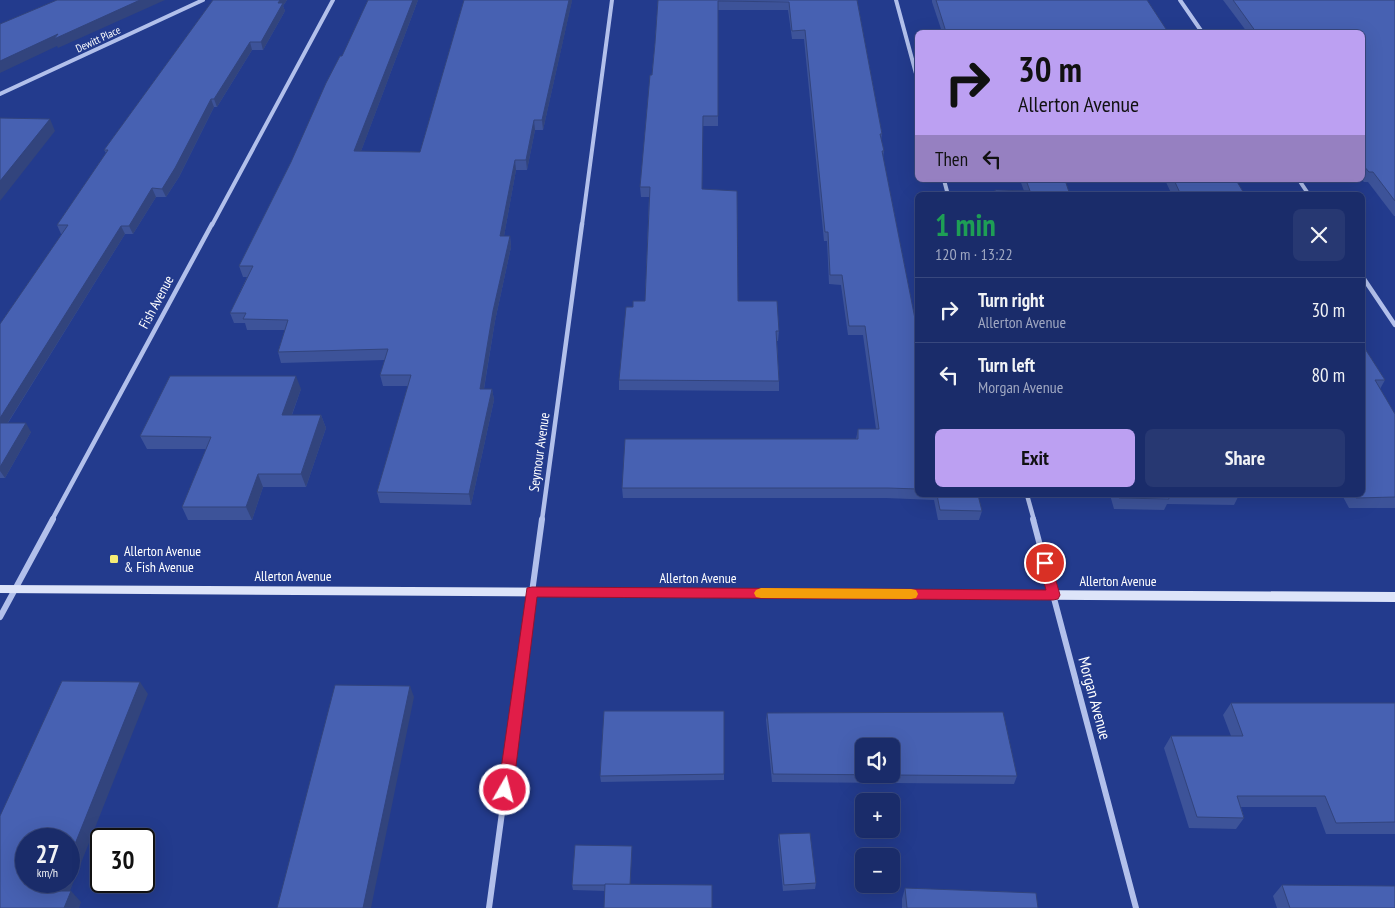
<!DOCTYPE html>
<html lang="en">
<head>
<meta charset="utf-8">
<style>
  :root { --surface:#1a2c6a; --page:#273872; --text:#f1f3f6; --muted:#9fa7c1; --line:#38487e; --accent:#bca0f2 }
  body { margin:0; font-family:"PT Sans Narrow",sans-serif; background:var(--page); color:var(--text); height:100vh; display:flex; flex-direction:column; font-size:19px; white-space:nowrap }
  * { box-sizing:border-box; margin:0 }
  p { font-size:16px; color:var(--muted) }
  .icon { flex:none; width:28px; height:28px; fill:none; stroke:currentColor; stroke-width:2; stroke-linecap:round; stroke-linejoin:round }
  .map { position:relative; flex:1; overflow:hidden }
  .details { position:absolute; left:915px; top:192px; width:450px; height:305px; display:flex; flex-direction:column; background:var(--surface); border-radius:8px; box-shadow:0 5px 20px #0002,0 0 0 1px var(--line) }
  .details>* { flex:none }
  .banner { position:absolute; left:915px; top:30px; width:450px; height:152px; border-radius:8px; box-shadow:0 5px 20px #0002,0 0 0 1px var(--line); background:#bca0f2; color:#111; overflow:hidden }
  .fabs { position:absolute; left:855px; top:738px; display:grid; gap:10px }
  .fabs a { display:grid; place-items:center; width:45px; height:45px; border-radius:8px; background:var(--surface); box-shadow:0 5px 20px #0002,0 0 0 1px var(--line); font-size:25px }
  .speed { position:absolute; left:15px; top:828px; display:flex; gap:10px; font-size:25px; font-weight:700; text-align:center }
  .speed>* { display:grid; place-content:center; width:65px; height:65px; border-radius:50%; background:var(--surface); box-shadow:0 5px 20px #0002,0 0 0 1px var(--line); line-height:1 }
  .speed small { font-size:12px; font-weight:400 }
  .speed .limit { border:2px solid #111; border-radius:8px; background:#fff; color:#111 }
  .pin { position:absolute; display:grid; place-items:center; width:42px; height:42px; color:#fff; margin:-21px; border:2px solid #fff; border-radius:50%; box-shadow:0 1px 5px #0007 }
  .me { position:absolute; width:55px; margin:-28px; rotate:8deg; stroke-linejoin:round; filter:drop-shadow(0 0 4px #0008) }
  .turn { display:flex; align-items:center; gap:18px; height:105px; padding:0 20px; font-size:22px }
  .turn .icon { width:65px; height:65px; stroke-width:2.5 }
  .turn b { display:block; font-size:35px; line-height:42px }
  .then { display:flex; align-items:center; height:48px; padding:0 20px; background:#0003; gap:10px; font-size:19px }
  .round { display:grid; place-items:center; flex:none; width:52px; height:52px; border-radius:8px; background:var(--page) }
  .summary { display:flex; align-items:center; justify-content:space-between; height:85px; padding:0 20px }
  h1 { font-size:30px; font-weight:700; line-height:38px; color:#1e9e55 }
  .action { display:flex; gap:10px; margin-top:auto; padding:10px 20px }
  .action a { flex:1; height:58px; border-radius:8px; background:var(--accent); color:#111; font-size:20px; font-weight:700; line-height:58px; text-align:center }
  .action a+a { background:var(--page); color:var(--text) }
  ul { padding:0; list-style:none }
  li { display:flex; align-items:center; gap:15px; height:65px; padding:0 20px; border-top:1px solid var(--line) }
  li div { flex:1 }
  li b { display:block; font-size:19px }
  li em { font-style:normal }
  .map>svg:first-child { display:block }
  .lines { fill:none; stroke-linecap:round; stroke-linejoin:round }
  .minor-far2 { stroke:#b2c0eb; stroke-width:4 }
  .minor-far1 { stroke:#b2c0eb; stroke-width:4.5 }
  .minor { stroke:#b2c0eb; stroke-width:6 }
  .secondary { fill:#dde4f9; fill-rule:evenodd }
  .wall { fill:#3d5399 }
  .shaded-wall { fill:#32447d }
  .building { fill:#4761b2; stroke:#32447d; fill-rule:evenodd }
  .route { fill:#e11d48; stroke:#92132f }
  .slow { fill:#f59e0b }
  .poi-dot { fill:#f6ec75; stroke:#233b8d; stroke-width:2 }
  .labels { text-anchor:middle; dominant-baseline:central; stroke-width:4; stroke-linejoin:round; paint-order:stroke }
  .far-street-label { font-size:11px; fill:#fff; stroke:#233b8d }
  .street-label { font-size:14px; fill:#fff; stroke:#233b8d }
  .poi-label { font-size:14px; fill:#fff; stroke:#233b8d; text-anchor:start }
  .near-street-label { font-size:16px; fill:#fff; stroke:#233b8d }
</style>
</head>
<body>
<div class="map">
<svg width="1395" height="908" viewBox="0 0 1395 908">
  <rect width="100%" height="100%" fill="#233b8d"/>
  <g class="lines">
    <g class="minor-far2">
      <polyline points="896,0 918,81"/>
      <polyline points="1180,0 1202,32"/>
      <polyline points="0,94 203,0"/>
      <polyline points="944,180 948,195"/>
      <polyline points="1299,180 1309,195"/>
      <polyline points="212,225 333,0"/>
      <polyline points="582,225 612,0"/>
    </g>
    <g class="minor-far1">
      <polyline points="1362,276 1395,325"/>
      <polyline points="1027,495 1034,520"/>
      <polyline points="52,520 212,224"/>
      <polyline points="542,520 582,224"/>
    </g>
    <g class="minor">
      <polyline points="1033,519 1136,908"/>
      <polyline points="0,617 53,519"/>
      <polyline points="489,908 542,519"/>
    </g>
    <polygon class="secondary" points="0,585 1395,592 1395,602 0,593"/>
  </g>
  <g class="wall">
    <polygon points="213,0 287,0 283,6 285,11 263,50 252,50 217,107 214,107 179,177 166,197 156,197 133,234 125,234 8,423 31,432 5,478 0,478 0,324 62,234 61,234 57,225 106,153 104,150"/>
    <polygon points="418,0 361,151 420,152 464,0 572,0 543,130 535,130 527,170 516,170 504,236 510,236 511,247 495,321 484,389 492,389 494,400 471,505 380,503 377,492 408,386 383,386 380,375 385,360 281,363 278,352 285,330 247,330 245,323 234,323 230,313 247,277 243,277 239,266 291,162 342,56"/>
    <polygon points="658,0 857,0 882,134 881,140 884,151 883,157 917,329 918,329 918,495 978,495 982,511 979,520 938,520 934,500 886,498 623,498 622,488 856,439 858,429 876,429 863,335 848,335 841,285 829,284 827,241 824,241 804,39 792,39 788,10 718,10 718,126 703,126 702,189 738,301 779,331 778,341 777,341 779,381 779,391 619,390 619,380 633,307 645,301 649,197 641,197 640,187 655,43"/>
    <polygon points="932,0 936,0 1168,32 942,32 932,2"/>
    <polygon points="1223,0 1395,0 1395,216 1394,216 1368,182 1364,182 1362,180 1362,32 1247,32"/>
    <polygon points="1020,180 1065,180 1070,195 994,195 995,190 1024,191"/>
    <polygon points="1165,180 1236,180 1245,195 1172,195"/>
    <polygon points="1362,344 1385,380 1380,389 1395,414 1395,508 1349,508 1342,495 1362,495"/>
    <polygon points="301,389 292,415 321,415 326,428 306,487 263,487 252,520 188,520 182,507 206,449 147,449 140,436"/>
    <polygon points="1110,495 1239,495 1234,505 1167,504 1164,510 1114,509"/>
    <polygon points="1231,703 1395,703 1395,834 1326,834 1316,807 1241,807 1244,818 1236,829 1189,828 1164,748 1171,736 1231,736 1223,715"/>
    <polygon points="767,713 1017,776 1014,784 772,782 766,720"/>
    <polygon points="724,774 724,780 601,782 600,776"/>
    <polygon points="779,834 816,883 815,889 783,891 778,840"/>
    <polygon points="632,851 605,891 573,890 572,885"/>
    <polygon points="1282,885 1395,908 1277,908 1273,896"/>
    <polygon points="905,888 1038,908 902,908 902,899"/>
  </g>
  <g class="shaded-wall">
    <polygon points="140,0 165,0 58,48 57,46 0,73 0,61 58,34"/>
    <polygon points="280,0 287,0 283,6 285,11 263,50 261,42"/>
    <polygon points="413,0 418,0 357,162 354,151"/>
    <polygon points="569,0 572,0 572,1 543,130 542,120"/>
    <polygon points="250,42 252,50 217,107 214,99"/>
    <polygon points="211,99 214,107 179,177 166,197 162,189"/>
    <polygon points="50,119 55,131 0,201 0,181"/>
    <polygon points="534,120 535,130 527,170 526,160"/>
    <polygon points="515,160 516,170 502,247 500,236"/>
    <polygon points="152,188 156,197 133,234 129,226"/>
    <polygon points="121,226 125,234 2,432 0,428 0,418"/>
    <polygon points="510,236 511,247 495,321 482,400 480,389 493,311"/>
    <polygon points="296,376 301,389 287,428 282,415"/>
    <polygon points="492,389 494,400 471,505 469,494"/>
    <polygon points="321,415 326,428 306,487 301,474"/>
    <polygon points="26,423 31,432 5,478 0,471 0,467"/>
    <polygon points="258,474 263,487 252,520 246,507"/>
    <polygon points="140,682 148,694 66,901 56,891 60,881 69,881 69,859"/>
    <polygon points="410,686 414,697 371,908 363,908"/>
    <polygon points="632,846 632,851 630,891 629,886"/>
    <polygon points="71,891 81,902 79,908 64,908"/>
  </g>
  <g class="building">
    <polygon points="57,0 140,0 54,39 58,34 0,61 0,24"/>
    <polygon points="213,0 280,0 278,3 283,3 261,42 250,42 214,99 211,99 175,168 162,189 152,188 129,226 121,226 0,418 0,324 68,225 57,225 108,150 104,150"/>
    <polygon points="368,0 413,0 354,151 420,152 464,0 569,0 542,120 534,120 526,160 515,160 500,236 510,236 493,311 480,389 492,389 469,494 377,492 411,375 380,375 388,349 278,352 288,320 243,319 246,313 230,313 253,266 239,266 291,162 326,83 340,56 342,56"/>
    <polygon points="658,0 857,0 882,134 880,134 884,151 882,151 917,329 918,329 918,489 888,488 622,488 625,439 858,439 858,429 879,429 865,326 849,326 842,275 830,275 828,232 825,232 805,30 792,31 789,2 718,1 718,116 703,116 702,189 737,191 738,301 777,301 779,331 776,331 779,381 619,380 626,307 633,307 633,301 645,301 650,187 640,187 650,75 652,75 655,43"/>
    <polygon points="936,0 1147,0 1168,32 946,32"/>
    <polygon points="1233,0 1395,0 1395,201 1373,172 1369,172 1362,164 1362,32 1256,32"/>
    <polygon points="0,118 50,119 0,181"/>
    <polygon points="1026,180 1065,180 1070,195 997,195 995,190 1030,191"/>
    <polygon points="1174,180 1236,180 1245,195 1181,195"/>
    <polygon points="1362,344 1385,380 1375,380 1395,414 1395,497 1356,498 1355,495 1362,495"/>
    <polygon points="170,376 296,376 282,415 321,415 301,474 258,474 246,507 182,507 211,437 140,436"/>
    <polygon points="0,423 26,423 0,467"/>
    <polygon points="937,495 978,495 982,511 940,510"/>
    <polygon points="1118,495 1168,495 1169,499 1119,498"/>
    <polygon points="62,681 140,682 69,859 69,839 26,839 26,881 60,881 56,891 71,891 64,908 0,908 0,816"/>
    <polygon points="335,685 410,686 363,908 277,908"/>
    <polygon points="1231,703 1395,703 1395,822 1336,823 1325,796 1237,796 1244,818 1197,817 1171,736 1243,736"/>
    <polygon points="604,711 724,711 724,774 600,776"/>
    <path d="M1003,712L1017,776L773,774L767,713ZM864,746H891V774H864Z"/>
    <polygon points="810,833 816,883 784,885 779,834"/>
    <polygon points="575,845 632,846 630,885 572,885"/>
    <polygon points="605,884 712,885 712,908 604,908"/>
    <polygon points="1282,885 1395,886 1395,908 1290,908"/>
    <polygon points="905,888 1036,893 1038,908 907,908"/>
  </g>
  <polygon class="route" points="1045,558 1049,560 1051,563 1060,595 1058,599 1053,600 537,597 513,790 510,794 505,796 500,794 498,790 527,588 532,587 1046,590 1039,563 1041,560"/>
  <polygon class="slow" points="761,588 911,589 916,590 918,594 916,598 911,599 761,598 756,597 754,593 756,590"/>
  <rect class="poi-dot" x="109" y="554" width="10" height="10" rx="2.5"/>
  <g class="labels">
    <g class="far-street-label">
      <text transform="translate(98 39) rotate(-25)">Dewitt Place</text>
    </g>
    <g class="street-label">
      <text transform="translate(156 302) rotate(-62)">Fish Avenue</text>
      <text transform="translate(539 452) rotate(-82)">Seymour Avenue</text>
      <text x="293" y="576">Allerton Avenue</text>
      <text x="698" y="578">Allerton Avenue</text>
      <text x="1118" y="581">Allerton Avenue</text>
    </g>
    <g class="poi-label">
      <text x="124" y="551">Allerton Avenue<tspan x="124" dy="16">&amp; Fish Avenue</tspan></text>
    </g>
    <g class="near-street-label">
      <text transform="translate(1095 698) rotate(75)">Morgan Avenue</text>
    </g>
  </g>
</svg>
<div class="fabs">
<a><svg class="icon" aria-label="sound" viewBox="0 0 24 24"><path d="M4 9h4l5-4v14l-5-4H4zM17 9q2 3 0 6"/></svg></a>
<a>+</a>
<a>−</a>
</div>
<div class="speed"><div>27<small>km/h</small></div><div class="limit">30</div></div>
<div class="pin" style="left:1045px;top:563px;background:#d93025"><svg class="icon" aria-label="arrive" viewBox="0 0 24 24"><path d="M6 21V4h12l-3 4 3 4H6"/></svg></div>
<svg class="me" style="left:505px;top:790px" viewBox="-20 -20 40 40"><circle r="17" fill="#e11d48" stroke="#fff" stroke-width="3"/><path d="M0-11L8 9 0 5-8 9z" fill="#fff"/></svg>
<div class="banner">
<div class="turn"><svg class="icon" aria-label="right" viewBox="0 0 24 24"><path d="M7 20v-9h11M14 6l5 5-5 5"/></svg><div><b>30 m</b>Allerton Avenue</div></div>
<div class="then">Then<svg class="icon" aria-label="left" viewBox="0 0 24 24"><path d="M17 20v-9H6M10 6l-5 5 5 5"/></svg></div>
</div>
<section class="details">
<div class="summary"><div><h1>1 min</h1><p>120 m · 13:22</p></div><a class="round"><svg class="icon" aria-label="close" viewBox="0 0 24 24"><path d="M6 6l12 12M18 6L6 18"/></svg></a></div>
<ul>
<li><svg class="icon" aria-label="right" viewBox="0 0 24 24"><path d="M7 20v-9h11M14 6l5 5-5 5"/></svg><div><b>Turn right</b><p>Allerton Avenue</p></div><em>30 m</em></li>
<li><svg class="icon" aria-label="left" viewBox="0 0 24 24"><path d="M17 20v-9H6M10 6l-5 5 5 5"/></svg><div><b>Turn left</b><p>Morgan Avenue</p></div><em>80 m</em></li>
</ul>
<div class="action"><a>Exit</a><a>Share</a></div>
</section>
</div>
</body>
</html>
